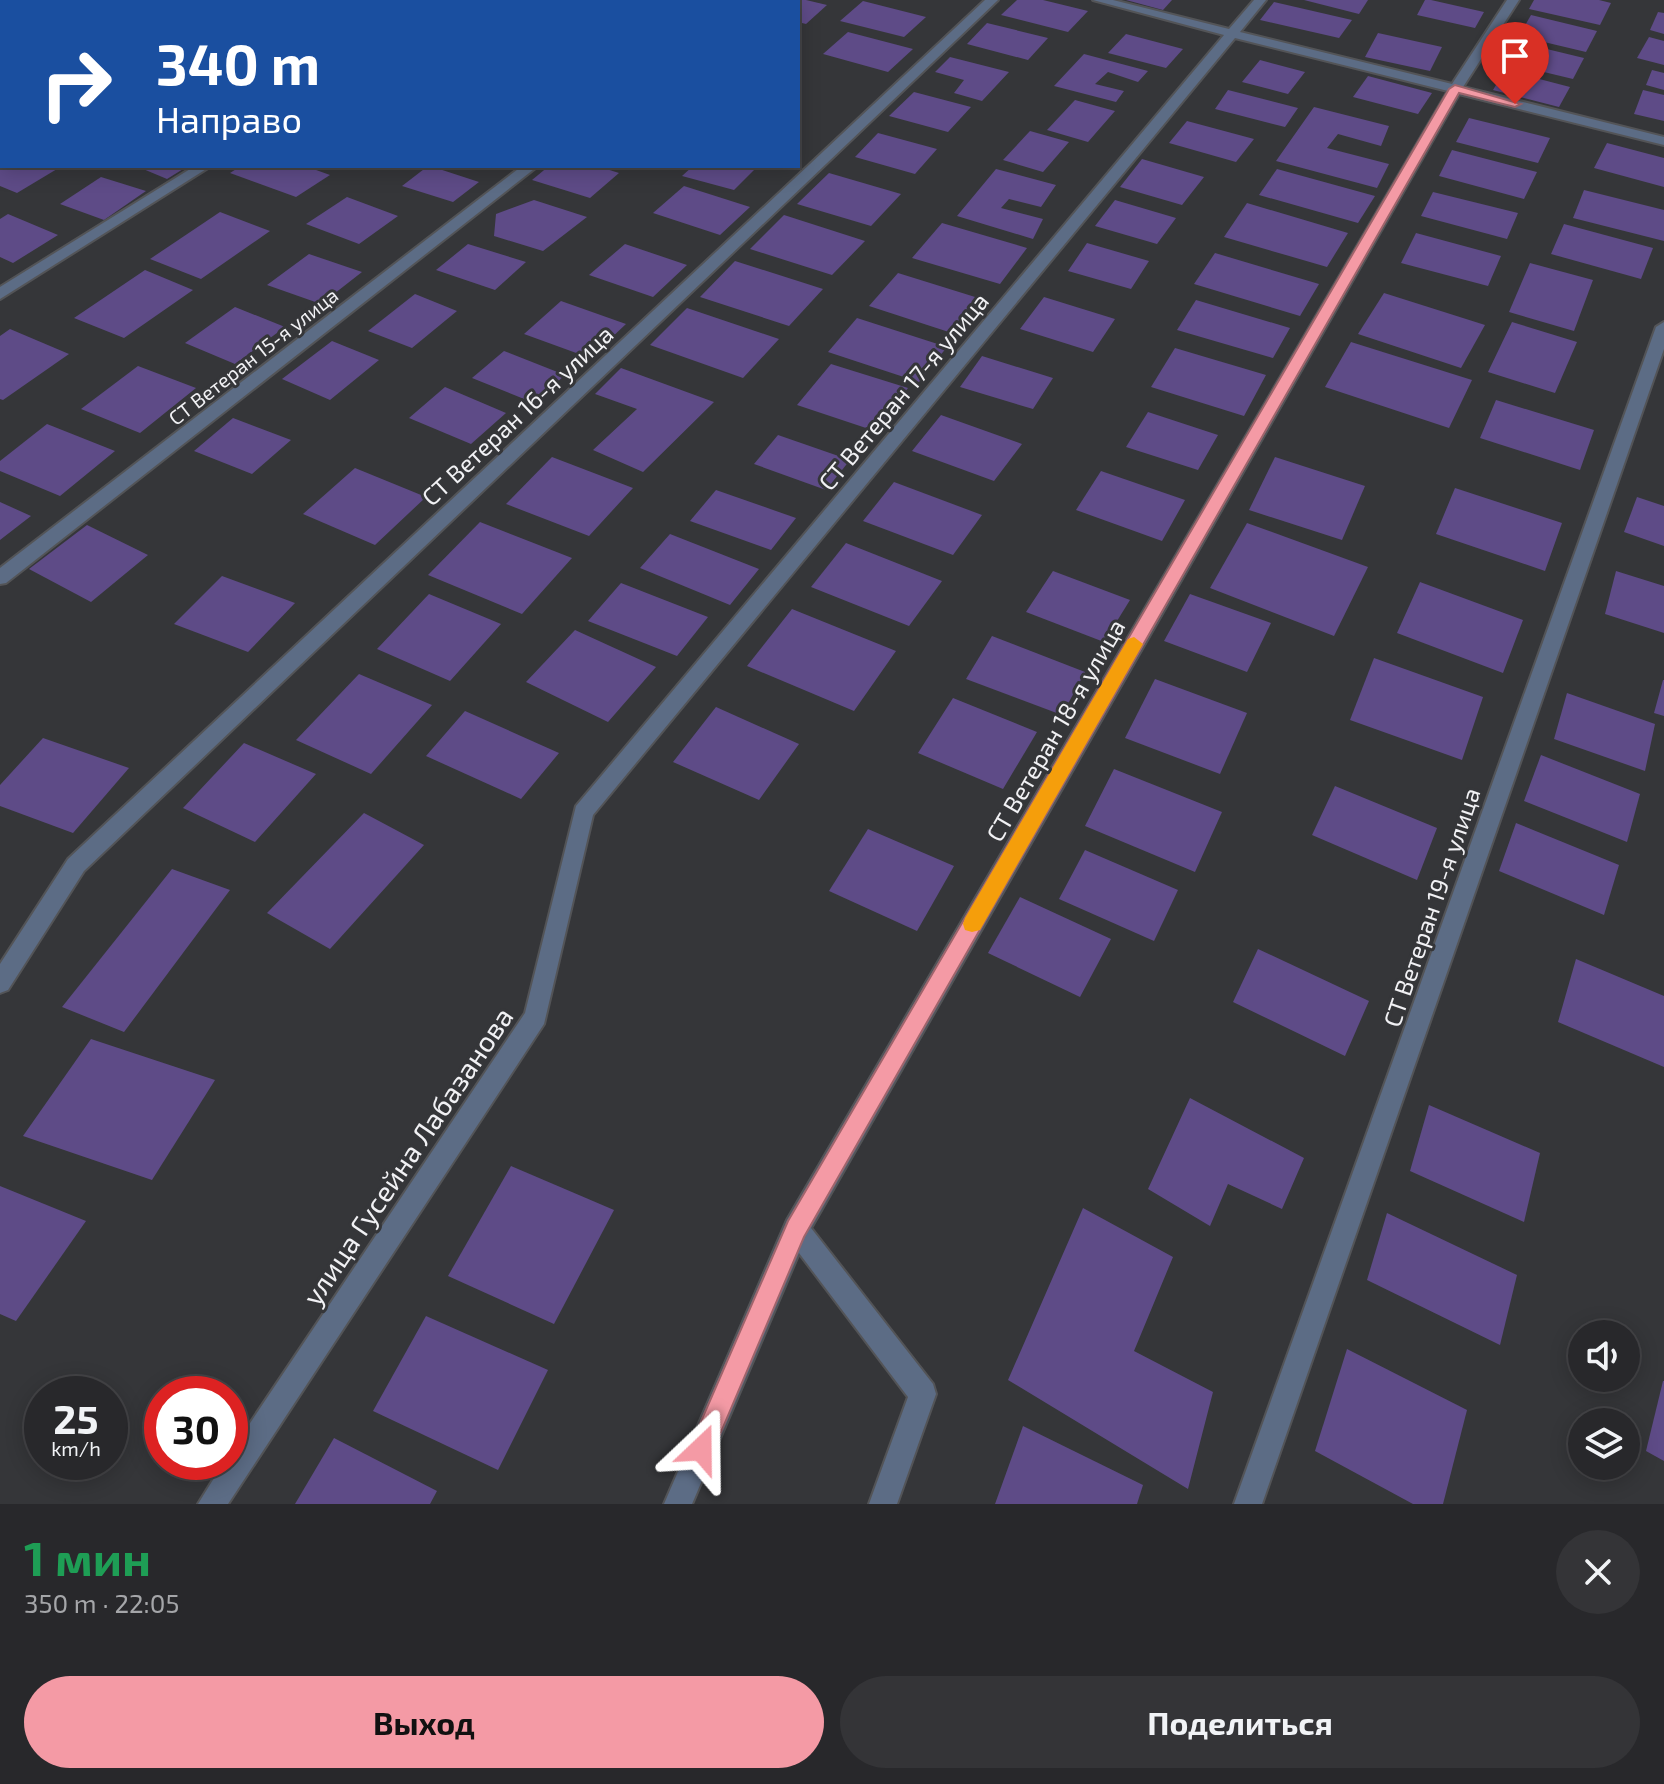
<!DOCTYPE html>
<html lang="ru">
<head>
<meta charset="utf-8">
<style>
  :root { --surface:#28282b; --page:#343437; --text:#f1f3f6; --muted:#a5a6a9; --line:#444447; --accent:#f49aa5 }
  body { margin:0; font-family:"Exo 2",sans-serif; background:var(--page); color:var(--text); height:100vh; display:flex; flex-direction:column; font-size:30px; white-space:nowrap }
  * { box-sizing:border-box; margin:0 }
  p { font-size:26px; color:var(--muted) }
  .icon { flex:none; width:44px; height:44px; fill:none; stroke:currentColor; stroke-width:2; stroke-linecap:round; stroke-linejoin:round }
  .map { position:relative; height:1504px; overflow:hidden }
  .details { display:flex; flex-direction:column; background:var(--surface); flex:1 }
  .details>* { flex:none }
  .guide { position:absolute; left:0px; top:0px; width:800px; height:168px; box-shadow:0 4px 20px #0003,0 0 0 2px var(--line); background:#1a4fa0; color:#fff; overflow:hidden }
  .fabs { position:absolute; left:1568px; top:1320px; display:grid; gap:16px }
  .fabs a { display:grid; place-items:center; width:72px; height:72px; border-radius:50%; background:var(--surface); box-shadow:0 4px 20px #0003,0 0 0 2px var(--line); font-size:40px }
  .speed { position:absolute; left:24px; top:1376px; display:flex; gap:16px; font-size:40px; font-weight:700; text-align:center }
  .speed>* { display:grid; place-content:center; width:104px; height:104px; border-radius:50%; background:var(--surface); box-shadow:0 4px 20px #0003,0 0 0 2px var(--line); line-height:1 }
  .speed small { font-size:20px; font-weight:400 }
  .speed .limit { border:12px solid #d22; background:#fff; color:#111 }
  .pin { position:absolute; display:grid; place-items:center; width:68px; height:68px; color:#fff; margin:-82px -34px; border-radius:50% 50% 50% 0; rotate:-45deg; box-shadow:0 0 8px #0007 }
  .pin .icon { rotate:45deg }
  .me { position:absolute; width:88px; margin:-44px; rotate:23deg; stroke-linejoin:round; filter:drop-shadow(0 0 6px #0008) }
  .turn { display:flex; align-items:center; gap:28px; height:168px; padding:0 24px; font-size:36px }
  .turn .icon { width:104px; height:104px; stroke-width:2.5 }
  .turn b { display:block; font-size:56px; line-height:68px }
  .round { display:grid; place-items:center; flex:none; width:84px; height:84px; border-radius:42px; background:var(--page) }
  .summary { display:flex; align-items:center; justify-content:space-between; height:136px; padding:0 24px }
  h1 { font-size:48px; font-weight:700; line-height:60px; color:#1e9e55 }
  .cta { display:flex; gap:16px; margin-top:auto; padding:16px 24px }
  .cta a { flex:1; height:92px; border-radius:48px; background:var(--accent); color:#111; font-size:32px; font-weight:700; line-height:92px; text-align:center }
  .cta a+a { background:var(--page); color:var(--text) }
  .map>svg:first-child { display:block }
  .building { fill:#5e4b87 }
  .lines { fill:none; stroke-linecap:round; stroke-linejoin:round }
  .minor-casing { stroke:#535457; stroke-width:4 }
  .minor { fill:#5c6c85; fill-rule:evenodd }
  .route { fill:#f49aa5; stroke:#9f646b; stroke-width:2 }
  .slow { fill:#f59e0b }
  .labels { text-anchor:middle; dominant-baseline:central; stroke-width:6; stroke-linejoin:round; paint-order:stroke }
  .far-street-label { font-size:20px; fill:#f1f1f4; stroke:#353639 }
  .street-label { font-size:24px; fill:#f1f1f4; stroke:#353639 }
  .near-street-label { font-size:28px; fill:#f1f1f4; stroke:#353639 }
</style>
</head>
<body>
<div class="map">
<svg width="1664" height="1504" viewBox="0 0 1664 1504">
  <rect width="100%" height="100%" fill="#353639"/>
  <g class="building">
    <polygon points="798,0 806,0 827,5 806,24 798,22"/>
    <polygon points="1017,0 1043,0 1088,11 1068,32 1001,15"/>
    <polygon points="1126,0 1172,0 1163,10"/>
    <polygon points="1304,0 1368,0 1359,14"/>
    <polygon points="1425,0 1431,0 1484,12 1475,28 1417,15"/>
    <polygon points="1534,0 1599,0 1611,3 1600,25 1529,9"/>
    <polygon points="863,1 926,17 904,37 840,21"/>
    <polygon points="1274,2 1352,20 1339,38 1260,20"/>
    <polygon points="1658,12 1664,13 1664,34 1650,30"/>
    <polygon points="1531,15 1597,31 1586,52 1519,36"/>
    <polygon points="987,23 1048,38 1028,60 967,44"/>
    <polygon points="848,32 913,49 888,72 823,54"/>
    <polygon points="1378,33 1442,47 1430,71 1365,57"/>
    <polygon points="1126,34 1183,49 1166,68 1108,53"/>
    <polygon points="1649,37 1664,41 1664,65 1637,58"/>
    <polygon points="1518,42 1584,58 1573,79 1506,63"/>
    <polygon points="1084,54 1148,71 1138,82 1108,72 1095,84 1124,91 1116,102 1054,86"/>
    <polygon points="950,57 1009,72 982,101 954,93 964,80 935,72"/>
    <polygon points="1260,60 1305,72 1288,94 1242,82"/>
    <polygon points="1505,70 1570,87 1559,107 1493,90"/>
    <polygon points="1652,70 1664,73 1664,90 1646,85"/>
    <polygon points="1368,76 1432,93 1418,114 1353,97"/>
    <polygon points="1228,90 1298,108 1285,127 1215,109"/>
    <polygon points="1643,90 1664,95 1664,121 1634,114"/>
    <polygon points="914,92 971,107 948,132 889,116"/>
    <polygon points="1075,100 1115,111 1088,142 1047,130"/>
    <polygon points="1314,107 1389,126 1381,146 1338,134 1327,148 1389,164 1377,188 1276,161"/>
    <polygon points="1469,118 1550,138 1538,163 1456,142"/>
    <polygon points="1187,121 1254,139 1236,162 1169,143"/>
    <polygon points="1030,131 1069,142 1043,172 1003,160"/>
    <polygon points="878,133 937,149 915,174 855,157"/>
    <polygon points="1607,143 1664,158 1664,187 1594,168"/>
    <polygon points="1452,150 1537,172 1524,199 1439,176"/>
    <polygon points="1142,159 1204,177 1182,205 1120,187"/>
    <polygon points="0,166 62,166 17,193 0,186"/>
    <polygon points="136,166 188,166 167,179"/>
    <polygon points="241,166 305,166 330,175 296,197 230,173"/>
    <polygon points="428,166 430,166 479,182 453,202 402,186"/>
    <polygon points="549,166 597,166 619,173 590,198 532,180"/>
    <polygon points="693,166 758,166 734,190 682,176"/>
    <polygon points="996,169 1056,185 1041,207 1009,199 1001,208 1043,219 1033,239 957,216"/>
    <polygon points="1277,169 1375,196 1358,223 1259,195"/>
    <polygon points="829,173 901,194 871,226 797,204"/>
    <polygon points="101,177 146,191 104,220 60,204"/>
    <polygon points="684,186 750,207 720,235 653,213"/>
    <polygon points="1584,190 1664,210 1664,241 1573,218"/>
    <polygon points="1433,192 1518,213 1507,239 1421,216"/>
    <polygon points="347,197 398,216 359,244 306,224"/>
    <polygon points="534,200 587,217 543,251 494,236 496,214"/>
    <polygon points="1115,200 1176,218 1157,244 1095,226"/>
    <polygon points="1247,203 1348,233 1327,267 1224,237"/>
    <polygon points="220,212 270,231 201,279 150,259"/>
    <polygon points="8,214 58,235 13,263 0,257 0,219"/>
    <polygon points="784,215 865,241 832,275 750,249"/>
    <polygon points="942,223 1027,248 1000,284 912,258"/>
    <polygon points="1564,224 1653,248 1641,279 1551,254"/>
    <polygon points="1416,233 1501,256 1488,286 1401,263"/>
    <polygon points="1087,243 1149,261 1131,289 1068,271"/>
    <polygon points="468,244 526,262 495,290 436,270"/>
    <polygon points="625,244 687,265 653,297 589,275"/>
    <polygon points="1215,253 1319,284 1300,316 1194,284"/>
    <polygon points="309,254 362,272 321,304 267,285"/>
    <polygon points="735,261 823,289 789,326 700,297"/>
    <polygon points="1530,263 1593,280 1574,331 1509,312"/>
    <polygon points="145,270 193,290 124,338 74,318"/>
    <polygon points="898,273 988,301 961,336 869,306"/>
    <polygon points="1384,293 1485,325 1461,368 1358,334"/>
    <polygon points="415,294 457,311 412,348 368,331"/>
    <polygon points="1044,297 1115,319 1093,352 1020,329"/>
    <polygon points="1196,300 1290,328 1273,358 1177,330"/>
    <polygon points="561,301 626,324 590,358 524,334"/>
    <polygon points="235,307 285,327 235,364 185,343"/>
    <polygon points="687,308 779,339 743,378 650,345"/>
    <polygon points="857,318 947,347 919,382 828,352"/>
    <polygon points="1512,322 1577,342 1555,393 1488,372"/>
    <polygon points="10,329 69,354 3,400 0,399 0,336"/>
    <polygon points="332,341 379,360 330,400 282,379"/>
    <polygon points="1351,342 1472,380 1449,428 1325,387"/>
    <polygon points="1175,348 1266,375 1244,416 1151,387"/>
    <polygon points="504,351 565,375 534,403 472,378"/>
    <polygon points="982,356 1053,378 1033,409 960,387"/>
    <polygon points="831,364 908,388 875,431 797,405"/>
    <polygon points="138,366 196,388 140,433 81,409"/>
    <polygon points="621,368 714,402 643,472 593,450 637,409 595,394"/>
    <polygon points="445,387 506,413 471,444 409,418"/>
    <polygon points="1496,400 1594,430 1580,470 1480,438"/>
    <polygon points="1148,412 1218,435 1198,470 1126,447"/>
    <polygon points="941,415 1022,444 994,481 912,451"/>
    <polygon points="233,418 291,440 252,474 194,451"/>
    <polygon points="47,424 115,451 60,496 0,471 0,461"/>
    <polygon points="778,435 850,460 826,490 754,464"/>
    <polygon points="552,457 633,488 589,536 506,504"/>
    <polygon points="1275,457 1365,486 1342,540 1249,510"/>
    <polygon points="355,468 426,497 375,545 303,514"/>
    <polygon points="1101,471 1185,500 1162,541 1076,510"/>
    <polygon points="894,482 982,515 953,555 863,521"/>
    <polygon points="1455,488 1562,523 1545,571 1436,534"/>
    <polygon points="716,490 796,518 771,550 690,521"/>
    <polygon points="1637,497 1664,506 1664,546 1624,532"/>
    <polygon points="0,502 31,516 0,540"/>
    <polygon points="480,522 572,558 522,614 428,575"/>
    <polygon points="1247,523 1368,567 1334,636 1210,588"/>
    <polygon points="87,525 148,555 91,602 29,569"/>
    <polygon points="670,534 759,569 730,605 640,568"/>
    <polygon points="846,543 942,581 909,626 811,587"/>
    <polygon points="1053,571 1130,600 1104,642 1026,612"/>
    <polygon points="1616,571 1664,586 1664,633 1605,614"/>
    <polygon points="222,576 295,603 248,652 174,624"/>
    <polygon points="1420,582 1523,620 1503,673 1397,633"/>
    <polygon points="621,583 708,617 677,656 588,621"/>
    <polygon points="429,594 501,624 450,681 377,649"/>
    <polygon points="1190,594 1271,623 1247,672 1164,641"/>
    <polygon points="792,609 896,651 854,711 747,666"/>
    <polygon points="575,630 656,667 608,722 526,682"/>
    <polygon points="992,636 1085,672 1062,715 966,679"/>
    <polygon points="1374,658 1483,697 1462,760 1350,720"/>
    <polygon points="359,674 432,705 371,774 296,740"/>
    <polygon points="1155,679 1247,713 1220,774 1125,738"/>
    <polygon points="1663,680 1664,680 1664,716 1654,713"/>
    <polygon points="1567,693 1655,724 1645,771 1554,739"/>
    <polygon points="953,698 1037,732 1003,789 918,753"/>
    <polygon points="716,707 799,744 759,800 673,762"/>
    <polygon points="465,711 559,753 521,799 426,756"/>
    <polygon points="43,738 129,768 73,833 0,806 0,785"/>
    <polygon points="244,743 316,774 255,842 183,808"/>
    <polygon points="1541,755 1640,794 1627,842 1524,801"/>
    <polygon points="1114,769 1222,812 1195,872 1085,826"/>
    <polygon points="1335,786 1437,828 1417,880 1312,835"/>
    <polygon points="364,813 424,845 330,949 267,913"/>
    <polygon points="1516,823 1619,865 1604,915 1499,871"/>
    <polygon points="868,829 954,866 917,931 829,891"/>
    <polygon points="1085,850 1178,890 1154,941 1059,899"/>
    <polygon points="172,869 230,890 124,1032 62,1007"/>
    <polygon points="1020,897 1111,939 1080,997 988,953"/>
    <polygon points="1258,949 1369,1001 1345,1056 1233,1002"/>
    <polygon points="1576,959 1664,996 1664,1067 1558,1022"/>
    <polygon points="91,1039 215,1080 152,1180 23,1136"/>
    <polygon points="1190,1098 1304,1158 1282,1209 1228,1184 1210,1226 1148,1189"/>
    <polygon points="1429,1105 1540,1153 1524,1222 1410,1171"/>
    <polygon points="511,1166 614,1210 554,1324 448,1276"/>
    <polygon points="0,1186 86,1221 16,1321 0,1314"/>
    <polygon points="1083,1208 1173,1257 1134,1351 1213,1392 1188,1489 1008,1380"/>
    <polygon points="1387,1213 1517,1275 1500,1345 1367,1280"/>
    <polygon points="426,1316 548,1370 498,1470 373,1411"/>
    <polygon points="1347,1349 1467,1410 1443,1504 1413,1504 1315,1451"/>
    <polygon points="1663,1381 1664,1381 1664,1461 1646,1451"/>
    <polygon points="1023,1426 1143,1485 1137,1504 995,1504"/>
    <polygon points="334,1438 437,1491 430,1504 295,1504"/>
  </g>
  <g class="lines">
    <defs>
      <g id="minor">
        <polygon points="211,0 226,0 210,2"/>
        <polygon points="460,0 475,0 459,2"/>
        <polygon points="738,0 751,0 737,2"/>
        <polygon points="985,0 998,0 84,871 8,990 0,993 0,964 68,859"/>
        <polygon points="1093,0 1113,0 1229,29 1254,0 1266,0 1240,32 1452,84 1507,0 1519,0 1463,87 1664,137 1664,145 1459,94 811,1228 933,1384 936,1394 897,1504 869,1504 908,1397 799,1253 692,1504 664,1504 787,1220 1448,91 1235,38 593,815 544,1024 228,1504 198,1504 224,1462 230,1462 230,1453 525,1013 576,806 1224,35"/>
        <polygon points="2,123 2,131 0,132 0,124"/>
        <polygon points="195,166 211,166 0,299 0,287"/>
        <polygon points="522,166 538,166 6,583 0,584 0,568"/>
        <polygon points="1664,322 1664,349 1262,1504 1234,1504 1656,327"/>
      </g>
    </defs>
    <use href="#minor" class="minor-casing"/>
    <use href="#minor" class="minor"/>
  </g>
  <polygon class="route" points="1455,85 1521,104 1515,107 1459,93 804,1237 710,1458 701,1462 693,1458 689,1449 788,1221 1449,89"/>
  <polygon class="slow" points="1134,637 1143,644 980,930 972,932 965,930 963,924 965,918 1128,639"/>
  <g class="labels">
    <g class="far-street-label">
      <text transform="translate(253 356) rotate(-38)">СТ Ветеран 15-я улица</text>
    </g>
    <g class="street-label">
      <text transform="translate(903 391) rotate(-50)">СТ Ветеран 17-я улица</text>
      <text transform="translate(517 415) rotate(-43)">СТ Ветеран 16-я улица</text>
      <text transform="translate(1055 730) rotate(-60)">СТ Ветеран 18-я улица</text>
      <text transform="translate(1431 907) rotate(-71)">СТ Ветеран 19-я улица</text>
    </g>
    <g class="near-street-label">
      <text transform="translate(407 1156) rotate(-56)">улица Гусейна Лабазанова</text>
    </g>
  </g>
</svg>
<div class="fabs">
<a><svg class="icon" aria-label="sound" viewBox="0 0 24 24"><path d="M4 9h4l5-4v14l-5-4H4zM17 9q2 3 0 6"/></svg></a>
<a><svg class="icon" aria-label="layers" viewBox="0 0 24 24"><path d="M12 4l9 5-9 5-9-5zM3 14l9 5 9-5"/></svg></a>
</div>
<div class="speed"><div>25<small>km/h</small></div><div class="limit">30</div></div>
<div class="pin" style="left:1515px;top:104px;background:#d93025"><svg class="icon" aria-label="arrive" viewBox="0 0 24 24"><path d="M6 21V4h12l-3 4 3 4H6"/></svg></div>
<svg class="me" style="left:701px;top:1449px" viewBox="-20 -20 40 40"><path d="M0-17L14 15 0 8-14 15z" fill="#f49aa5" stroke="#fff" stroke-width="4"/></svg>
<div class="guide">
<div class="turn"><svg class="icon" aria-label="right" viewBox="0 0 24 24"><path d="M7 20v-9h11M14 6l5 5-5 5"/></svg><div><b>340 m</b>Направо</div></div>
</div>
</div>
<section class="details">
<div class="summary"><div><h1>1 мин</h1><p>350 m · 22:05</p></div><a class="round"><svg class="icon" aria-label="close" viewBox="0 0 24 24"><path d="M6 6l12 12M18 6L6 18"/></svg></a></div>
<div class="cta"><a>Выход</a><a>Поделиться</a></div>
</section>
</body>
</html>
